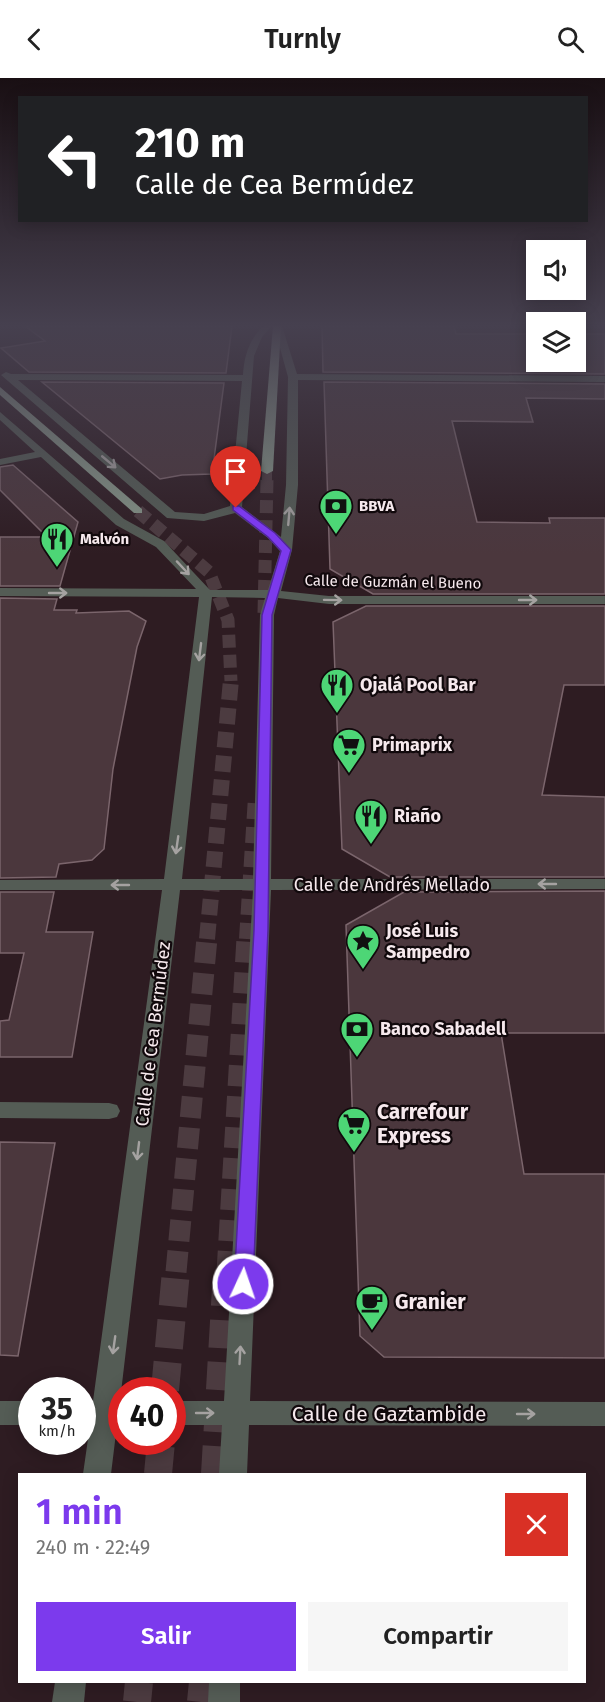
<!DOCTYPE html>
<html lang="es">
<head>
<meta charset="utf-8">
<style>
  :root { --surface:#fff; --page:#f6f6f6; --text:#222; --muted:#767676; --accent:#7c3aed }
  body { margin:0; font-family:"Fira Sans",sans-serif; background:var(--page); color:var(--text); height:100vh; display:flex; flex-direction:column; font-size:22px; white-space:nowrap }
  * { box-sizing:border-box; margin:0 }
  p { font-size:20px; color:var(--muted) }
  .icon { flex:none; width:33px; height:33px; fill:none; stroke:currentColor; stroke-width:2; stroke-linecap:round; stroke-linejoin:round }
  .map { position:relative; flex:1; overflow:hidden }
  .side { position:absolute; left:18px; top:1395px; width:568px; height:210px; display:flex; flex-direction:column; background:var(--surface); border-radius:0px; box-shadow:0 3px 15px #0003 }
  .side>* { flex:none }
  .hud { position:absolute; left:18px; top:18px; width:570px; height:126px; border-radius:0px; box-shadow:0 3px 15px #0003; background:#202124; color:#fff; overflow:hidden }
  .tools { position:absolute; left:526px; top:162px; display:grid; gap:12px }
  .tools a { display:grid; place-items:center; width:60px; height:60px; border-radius:0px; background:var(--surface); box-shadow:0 3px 15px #0003; font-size:30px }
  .speed { position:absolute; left:18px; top:1299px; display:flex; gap:12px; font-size:30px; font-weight:700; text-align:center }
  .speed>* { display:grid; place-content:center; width:78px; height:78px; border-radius:50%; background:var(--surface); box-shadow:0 3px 15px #0003; line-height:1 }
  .speed small { font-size:15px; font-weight:400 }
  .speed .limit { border:9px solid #d22; background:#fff; color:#111 }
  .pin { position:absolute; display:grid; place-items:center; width:51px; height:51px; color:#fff; margin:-62px -26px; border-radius:50% 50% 50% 0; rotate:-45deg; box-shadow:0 0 6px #0007 }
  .pin .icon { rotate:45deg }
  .me { position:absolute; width:66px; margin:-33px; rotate:3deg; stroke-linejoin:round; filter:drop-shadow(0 0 4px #0008) }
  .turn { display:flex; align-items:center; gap:21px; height:126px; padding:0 18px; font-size:27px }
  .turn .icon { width:78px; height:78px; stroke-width:2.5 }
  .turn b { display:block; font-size:42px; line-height:51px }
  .round { display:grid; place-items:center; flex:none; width:63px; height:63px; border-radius:0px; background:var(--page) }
  .head { display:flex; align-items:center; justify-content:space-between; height:102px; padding:0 18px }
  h1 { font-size:36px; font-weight:600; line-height:45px; color:var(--accent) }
  .cta { display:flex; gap:12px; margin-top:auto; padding:12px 18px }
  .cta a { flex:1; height:69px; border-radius:0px; background:var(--accent); color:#fff; font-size:24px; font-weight:600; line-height:69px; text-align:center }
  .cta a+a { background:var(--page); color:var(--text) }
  header { display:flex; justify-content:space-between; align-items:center; height:78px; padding:0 18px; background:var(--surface); font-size:27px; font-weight:600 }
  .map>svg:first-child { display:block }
  .building { fill:#4b373d; stroke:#7b656c; stroke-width:1.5 }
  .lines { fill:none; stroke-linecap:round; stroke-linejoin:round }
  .major-tunnel-far4 { stroke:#4c3b40; stroke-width:10; stroke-dasharray:10 5; stroke-linecap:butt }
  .major-tunnel-far3 { stroke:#4c3b40; stroke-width:13; stroke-dasharray:13 7; stroke-linecap:butt }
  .major-tunnel-far2 { stroke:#4c3b40; stroke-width:16; stroke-dasharray:16 8; stroke-linecap:butt }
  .major-tunnel-far1 { stroke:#4c3b40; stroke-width:21; stroke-dasharray:21 10; stroke-linecap:butt }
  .major-tunnel { stroke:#4c3b40; stroke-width:28; stroke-dasharray:28 14; stroke-linecap:butt }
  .minor { fill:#545c55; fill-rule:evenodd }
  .major { fill:#869588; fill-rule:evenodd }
  .oneway { stroke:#a5a2a1 }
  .route { fill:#7c3aed; stroke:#51269a; stroke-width:1.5 }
  .labels { text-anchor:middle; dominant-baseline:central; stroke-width:4.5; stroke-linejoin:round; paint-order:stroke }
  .far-poi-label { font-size:15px; font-weight:bold; fill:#f6e9ed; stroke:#11090c; text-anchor:start }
  .far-street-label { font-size:15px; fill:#f6e9ed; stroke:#11090c }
  .poi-label { font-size:18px; font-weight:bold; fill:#f6e9ed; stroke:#11090c; text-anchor:start }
  .street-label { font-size:18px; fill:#f6e9ed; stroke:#11090c }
  .near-poi-label { font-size:21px; font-weight:bold; fill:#f6e9ed; stroke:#11090c; text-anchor:start }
  .near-street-label { font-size:21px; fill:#f6e9ed; stroke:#11090c }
</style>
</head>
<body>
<header><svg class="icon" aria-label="back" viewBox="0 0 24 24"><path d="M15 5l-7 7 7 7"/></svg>Turnly<svg class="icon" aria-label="search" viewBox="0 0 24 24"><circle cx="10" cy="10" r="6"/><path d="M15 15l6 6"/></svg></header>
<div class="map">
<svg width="605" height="1624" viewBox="0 0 605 1624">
  <rect width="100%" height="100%" fill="#2e1c22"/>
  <g class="building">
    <polygon points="25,248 232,248 226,295 29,294 1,270 45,263"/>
    <polygon points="322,248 454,248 456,256 537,256 537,284 576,284 576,256 605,256 605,296 323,294"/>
    <polygon points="42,304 224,305 212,396 182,397 160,401"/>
    <polygon points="324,304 605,306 605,321 526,320 533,344 452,343 477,444 550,445 549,440 605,440 605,516 373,516 330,491"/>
    <polygon points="13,387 78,444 60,508 0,508 0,459 47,459 0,412 0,389"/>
    <polygon points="0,520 57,521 54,532 77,532 76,535 129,533 146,543 137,569 113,691 104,771 92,782 59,786 56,799 0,800"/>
    <polygon points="366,528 605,528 605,607 564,607 542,717 605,719 605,799 390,799 342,771 333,544"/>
    <polygon points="605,813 605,955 501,955 524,1096 605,1096 605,1280 384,1279 360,1258 346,847 404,814"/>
    <polygon points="0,814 54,814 46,854 93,854 72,979 0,979 0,943 9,942 24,875 0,875"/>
    <polygon points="0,1064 55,1065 18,1278 0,1277"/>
  </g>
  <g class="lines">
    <polyline class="major-tunnel-far4" points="267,404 267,393"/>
    <g class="major-tunnel-far3">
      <polyline points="138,433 209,494 228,542 231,603"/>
      <polyline points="264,535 267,402"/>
    </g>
    <g class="major-tunnel-far2">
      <polyline points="207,861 231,602"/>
      <polyline points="247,861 256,719"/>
    </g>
    <g class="major-tunnel-far1">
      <polyline points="176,1194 207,860"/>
      <polyline points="227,1194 247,860"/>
    </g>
    <g class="major-tunnel">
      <polyline points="165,1312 176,1193"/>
      <polyline points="158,1396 161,1364"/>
      <polyline points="215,1396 227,1193"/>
      <polyline points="137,1624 139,1604"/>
      <polyline points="201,1624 203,1604"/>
    </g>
    <g class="minor">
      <path d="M263,248H272L262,259L254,278L242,429L281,459L286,407L288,299L274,248H282L297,296L605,298V304L298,302V407L292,472L281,513L329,518H605V526H329L278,520L274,537L271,801H605V811L271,812L250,1323L605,1324V1348L249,1347L247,1396H219L222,1347H172V1323H224L253,812H180L120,1323H122V1347H117L111,1396H83L90,1347H82V1323H93L162,812H0V802L164,801L199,519L0,518V510L196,511L156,469L116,447L41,379L0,387V381L35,374L0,342V334L124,441L164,463L210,512H268L280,473L268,460L235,435L204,443L167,440L1,297L6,294L11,296L243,297C244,278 249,262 263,248ZM18,302L242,303L230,428L204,436L175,434ZM212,519L265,520L260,537L253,801H182Z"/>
      <polygon points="0,1024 109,1025 117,1027 120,1033 117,1039 109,1041 0,1040"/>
      <rect x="0" y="1323" width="32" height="24"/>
      <polygon points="55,1604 86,1604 84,1624 52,1624"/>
      <polygon points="209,1604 240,1604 240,1624 208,1624"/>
    </g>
    <g class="major">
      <polygon points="273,248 281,248 273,393 267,396 261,393"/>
      <polygon points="0,309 142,431 142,435 134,435 0,317"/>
    </g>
  </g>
  <defs><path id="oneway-shaft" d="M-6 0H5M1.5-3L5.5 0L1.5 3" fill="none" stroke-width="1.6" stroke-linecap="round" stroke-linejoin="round" transform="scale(1.5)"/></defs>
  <g class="oneway">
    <use href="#oneway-shaft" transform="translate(109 384) rotate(40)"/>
    <use href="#oneway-shaft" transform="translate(289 438) rotate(-85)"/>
    <use href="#oneway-shaft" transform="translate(183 490) rotate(47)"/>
    <use href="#oneway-shaft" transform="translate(58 515)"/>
    <use href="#oneway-shaft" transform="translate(333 522) rotate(1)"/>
    <use href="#oneway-shaft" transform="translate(528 522)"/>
    <use href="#oneway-shaft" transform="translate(200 574) rotate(97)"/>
    <use href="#oneway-shaft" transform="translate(177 767) rotate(98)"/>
    <use href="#oneway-shaft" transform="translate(547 806) rotate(180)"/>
    <use href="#oneway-shaft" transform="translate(120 807) rotate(180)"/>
    <use href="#oneway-shaft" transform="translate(138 1073) rotate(97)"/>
    <use href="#oneway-shaft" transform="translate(114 1267) rotate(98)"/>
    <use href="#oneway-shaft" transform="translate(240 1277) rotate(-87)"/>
    <use href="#oneway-shaft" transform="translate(205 1335)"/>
    <use href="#oneway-shaft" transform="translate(526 1336)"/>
  </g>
  <linearGradient id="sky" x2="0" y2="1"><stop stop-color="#190f13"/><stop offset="0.52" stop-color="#46404f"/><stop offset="1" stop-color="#46404f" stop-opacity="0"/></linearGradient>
  <rect width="605" height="476" fill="url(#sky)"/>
  <polygon class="route" points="233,428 239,428 275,455 291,472 272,537 268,852 253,1206 250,1212 243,1214 237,1212 234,1206 254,852 262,537 281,473 268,459 233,432"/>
  <defs>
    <symbol id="bank-pin" viewBox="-11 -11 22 30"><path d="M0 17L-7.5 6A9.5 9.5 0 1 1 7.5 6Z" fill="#4dd676" stroke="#11090c"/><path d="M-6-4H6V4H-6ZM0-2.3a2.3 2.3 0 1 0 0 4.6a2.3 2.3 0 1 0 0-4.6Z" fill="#111"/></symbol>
    <symbol id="restaurant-pin" viewBox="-11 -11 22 30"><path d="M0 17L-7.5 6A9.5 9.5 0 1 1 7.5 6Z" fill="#4dd676" stroke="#11090c"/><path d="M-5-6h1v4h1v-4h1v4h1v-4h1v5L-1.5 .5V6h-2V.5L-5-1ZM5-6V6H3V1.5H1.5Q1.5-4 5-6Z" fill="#111"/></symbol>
    <symbol id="supermarket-pin" viewBox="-11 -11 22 30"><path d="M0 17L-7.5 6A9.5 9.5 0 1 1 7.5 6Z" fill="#4dd676" stroke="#11090c"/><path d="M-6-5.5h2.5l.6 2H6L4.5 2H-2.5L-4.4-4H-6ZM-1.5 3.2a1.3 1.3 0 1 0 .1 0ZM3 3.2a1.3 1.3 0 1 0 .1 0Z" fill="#111"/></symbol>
    <symbol id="sight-pin" viewBox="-11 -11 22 30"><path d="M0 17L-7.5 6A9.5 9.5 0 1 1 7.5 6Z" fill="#4dd676" stroke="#11090c"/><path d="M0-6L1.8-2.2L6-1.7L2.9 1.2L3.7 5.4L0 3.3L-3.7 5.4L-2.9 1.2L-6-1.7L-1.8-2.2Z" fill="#111"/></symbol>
    <symbol id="cafe-pin" viewBox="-11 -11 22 30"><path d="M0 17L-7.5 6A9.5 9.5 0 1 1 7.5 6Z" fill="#4dd676" stroke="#11090c"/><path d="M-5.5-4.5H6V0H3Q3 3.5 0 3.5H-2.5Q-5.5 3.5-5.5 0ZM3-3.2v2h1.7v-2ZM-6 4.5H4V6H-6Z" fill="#111"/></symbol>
  </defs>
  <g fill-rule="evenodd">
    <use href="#bank-pin" x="317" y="409" width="38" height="52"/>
    <use href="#restaurant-pin" x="38" y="442" width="38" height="52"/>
    <use href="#restaurant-pin" x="318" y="588" width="38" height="52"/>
    <use href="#supermarket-pin" x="330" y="648" width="38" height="52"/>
    <use href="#restaurant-pin" x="352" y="719" width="38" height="52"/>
    <use href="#sight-pin" x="344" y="844" width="38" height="52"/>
    <use href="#bank-pin" x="338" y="932" width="38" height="52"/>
    <use href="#supermarket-pin" x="335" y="1027" width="38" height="52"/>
    <use href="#cafe-pin" x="353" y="1205" width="38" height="52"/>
  </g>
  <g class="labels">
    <g class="far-poi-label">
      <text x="359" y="428">BBVA</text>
      <text x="80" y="461">Malvón</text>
    </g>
    <g class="far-street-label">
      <text transform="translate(393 504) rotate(1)">Calle de Guzmán el Bueno</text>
    </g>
    <g class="poi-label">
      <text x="360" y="607">Ojalá Pool Bar</text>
      <text x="372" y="667">Primaprix</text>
      <text x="394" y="738">Riaño</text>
      <text x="386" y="853">José Luis<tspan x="386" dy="21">Sampedro</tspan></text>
      <text x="380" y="951">Banco Sabadell</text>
    </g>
    <g class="street-label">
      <text x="392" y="807">Calle de Andrés Mellado</text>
      <text transform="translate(153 956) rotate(-83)">Calle de Cea Bermúdez</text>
    </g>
    <g class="near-poi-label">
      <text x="377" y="1034">Carrefour<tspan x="377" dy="24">Express</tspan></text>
      <text x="395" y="1224">Granier</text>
    </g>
    <g class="near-street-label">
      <text x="389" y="1336">Calle de Gaztambide</text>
    </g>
  </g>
</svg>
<div class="tools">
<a><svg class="icon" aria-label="sound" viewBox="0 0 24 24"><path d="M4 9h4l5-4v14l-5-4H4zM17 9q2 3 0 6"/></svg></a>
<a><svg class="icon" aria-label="layers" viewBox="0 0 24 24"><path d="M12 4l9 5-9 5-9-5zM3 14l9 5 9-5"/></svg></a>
</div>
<div class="speed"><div>35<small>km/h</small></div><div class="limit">40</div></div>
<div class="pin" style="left:236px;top:430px;background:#d93025"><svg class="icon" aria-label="arrive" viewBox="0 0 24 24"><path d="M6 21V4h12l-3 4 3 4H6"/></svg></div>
<svg class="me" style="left:243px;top:1206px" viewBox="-20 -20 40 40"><circle r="17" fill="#7c3aed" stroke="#fff" stroke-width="3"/><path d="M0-11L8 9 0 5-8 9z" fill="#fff"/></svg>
<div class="hud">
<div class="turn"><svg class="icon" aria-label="left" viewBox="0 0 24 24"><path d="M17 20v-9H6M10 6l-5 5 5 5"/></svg><div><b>210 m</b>Calle de Cea Bermúdez</div></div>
</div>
<section class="side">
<div class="head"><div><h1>1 min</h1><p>240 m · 22:49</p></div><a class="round" style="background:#d93025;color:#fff"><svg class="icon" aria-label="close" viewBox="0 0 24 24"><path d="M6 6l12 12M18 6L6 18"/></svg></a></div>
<div class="cta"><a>Salir</a><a>Compartir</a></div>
</section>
</div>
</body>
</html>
